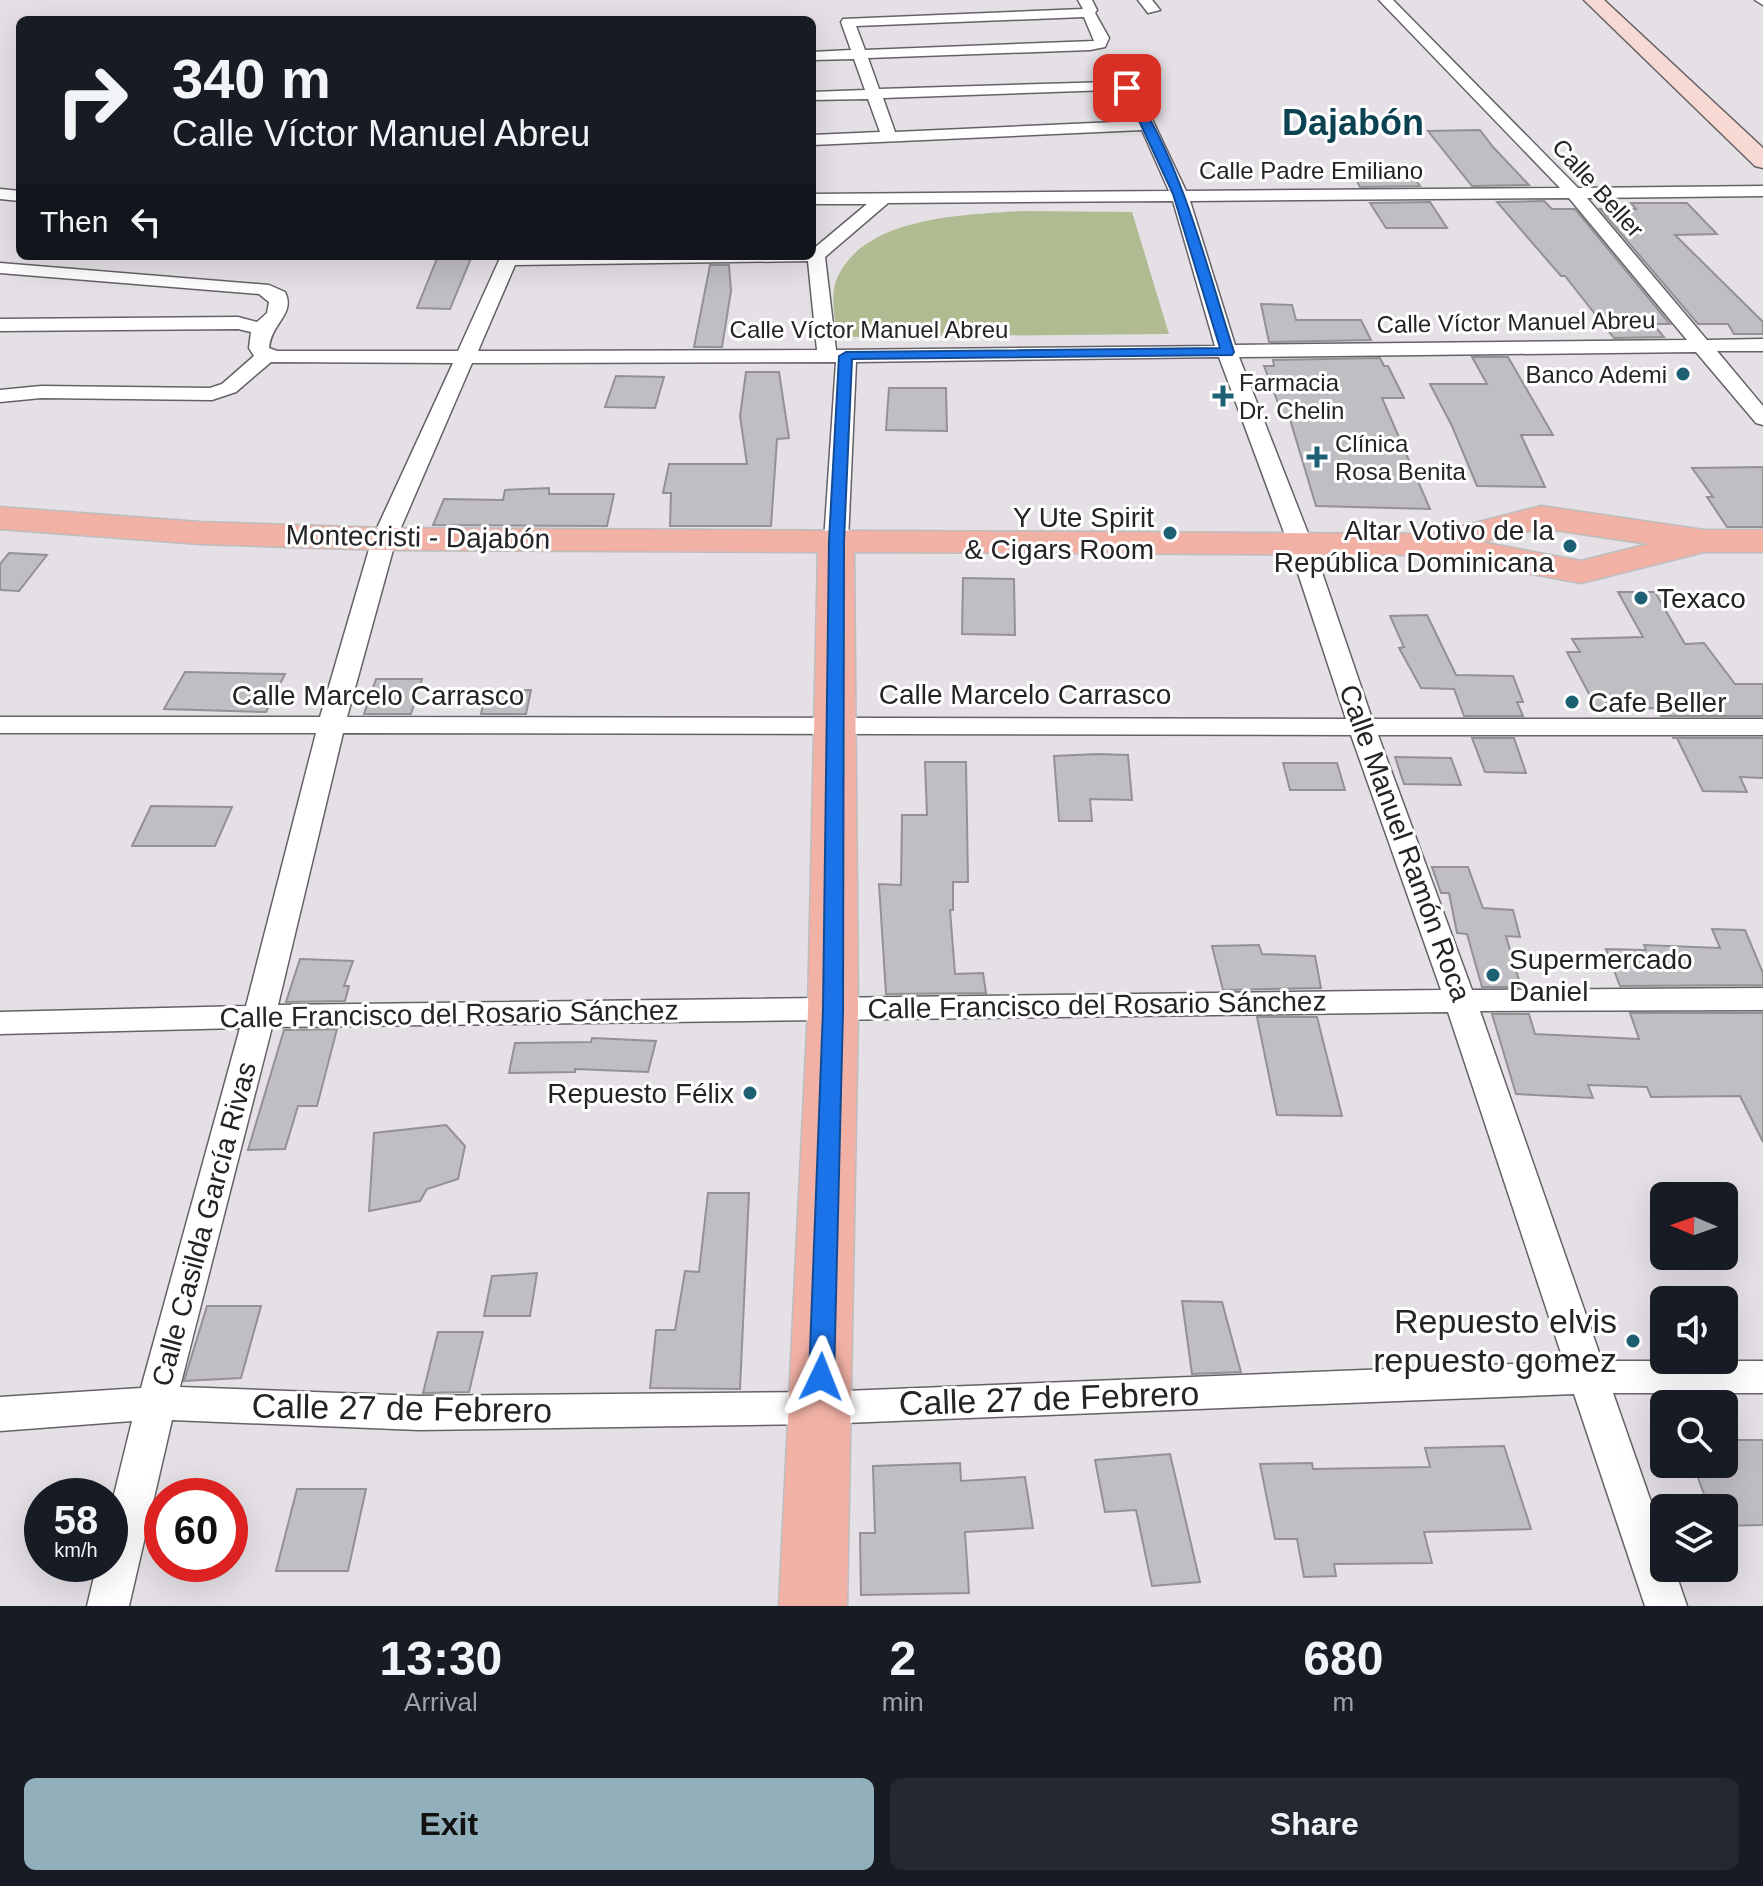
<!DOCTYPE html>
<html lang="en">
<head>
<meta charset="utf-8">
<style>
  :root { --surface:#171b24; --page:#242831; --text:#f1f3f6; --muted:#9ea1a6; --accent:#92b0bb }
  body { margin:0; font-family:Arial,sans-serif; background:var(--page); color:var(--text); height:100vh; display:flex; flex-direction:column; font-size:30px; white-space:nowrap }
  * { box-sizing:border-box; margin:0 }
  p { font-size:26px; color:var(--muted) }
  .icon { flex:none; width:44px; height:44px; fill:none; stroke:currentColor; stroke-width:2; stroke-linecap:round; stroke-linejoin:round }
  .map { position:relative; height:1606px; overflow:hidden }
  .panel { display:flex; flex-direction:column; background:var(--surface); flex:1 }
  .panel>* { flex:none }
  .guide { position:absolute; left:16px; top:16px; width:800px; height:244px; border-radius:12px; box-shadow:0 8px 32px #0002; background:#171b24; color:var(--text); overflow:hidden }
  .needle { width:52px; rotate:272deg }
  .buttons { position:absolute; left:1650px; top:1182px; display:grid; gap:16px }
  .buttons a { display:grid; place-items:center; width:88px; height:88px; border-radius:12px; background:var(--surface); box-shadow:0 8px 32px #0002; font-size:40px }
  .speed { position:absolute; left:24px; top:1478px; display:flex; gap:16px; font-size:40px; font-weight:700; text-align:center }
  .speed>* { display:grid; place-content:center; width:104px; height:104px; border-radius:50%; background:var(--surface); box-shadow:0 8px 32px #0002; line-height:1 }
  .speed small { font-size:20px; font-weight:400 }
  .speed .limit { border:12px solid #d22; background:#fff; color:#111 }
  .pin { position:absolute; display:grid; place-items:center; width:68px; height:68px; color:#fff; margin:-34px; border-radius:16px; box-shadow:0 4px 12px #0006 }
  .me { position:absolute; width:88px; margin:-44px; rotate:2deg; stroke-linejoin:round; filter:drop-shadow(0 0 6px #0008) }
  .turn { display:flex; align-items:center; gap:28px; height:168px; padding:0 24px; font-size:36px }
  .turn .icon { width:104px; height:104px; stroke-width:2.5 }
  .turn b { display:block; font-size:56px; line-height:68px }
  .then { display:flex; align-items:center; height:76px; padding:0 24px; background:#0003; gap:16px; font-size:30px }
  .eta { display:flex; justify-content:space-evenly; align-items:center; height:136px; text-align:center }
  .eta b { font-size:48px; font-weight:800; line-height:56px }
  .action { display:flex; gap:16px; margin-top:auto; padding:16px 24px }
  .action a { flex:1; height:92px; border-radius:12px; background:var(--accent); color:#111; font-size:32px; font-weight:800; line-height:92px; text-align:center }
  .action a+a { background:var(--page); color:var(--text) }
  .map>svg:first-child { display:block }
  .green { fill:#b0bb92 }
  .building { fill:#c0bec3; stroke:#939196; stroke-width:2 }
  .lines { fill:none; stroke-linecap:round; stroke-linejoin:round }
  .street-casing { stroke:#656267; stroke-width:3 }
  .secondary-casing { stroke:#656267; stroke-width:3 }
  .primary-casing { stroke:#bdbdbe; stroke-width:3 }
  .street { fill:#fff; fill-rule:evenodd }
  .secondary { fill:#f8d8d2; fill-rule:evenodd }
  .primary { fill:#f1b1a5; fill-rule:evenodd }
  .route { fill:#1a73e8; stroke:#114b97; stroke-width:2 }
  .poi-dot { fill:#1d5f73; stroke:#fff; stroke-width:3 }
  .labels { text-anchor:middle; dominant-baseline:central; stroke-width:6; stroke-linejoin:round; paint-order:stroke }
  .far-street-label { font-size:24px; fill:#242325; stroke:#fff }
  .far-poi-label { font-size:24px; fill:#242325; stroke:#fff; text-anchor:start }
  .poi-label { font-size:28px; fill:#242325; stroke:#fff; text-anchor:end }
  .street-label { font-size:28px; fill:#242325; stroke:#fff }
  .near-poi-label { font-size:34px; fill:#242325; stroke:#fff; text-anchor:end }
  .near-street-label { font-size:34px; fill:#242325; stroke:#fff }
  .far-town-label { font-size:36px; font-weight:bold; fill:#0a4251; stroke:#fff }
</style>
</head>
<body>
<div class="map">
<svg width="1763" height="1606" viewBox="0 0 1763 1606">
  <rect width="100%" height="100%" fill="#e4e0e5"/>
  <path class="green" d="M1021,211L1132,212L1169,334L837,337C835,318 829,294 838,276C867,216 964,215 1021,211Z"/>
  <g class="building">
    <polygon points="1480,130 1493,147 1529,185 1472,186 1428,131"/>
    <polygon points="1412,175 1420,186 1360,187 1354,176"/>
    <polygon points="1544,201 1552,209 1575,209 1670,324 1653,324 1664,337 1614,338 1565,276 1561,276 1497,202"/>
    <polygon points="1430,202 1447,228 1386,228 1370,203"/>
    <polygon points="1631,203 1687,203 1717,234 1675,235 1763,322 1763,334 1734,334 1728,324 1698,324 1600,209 1636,209"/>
    <polygon points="438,256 472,256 450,309 417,308"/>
    <polygon points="710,265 729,265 731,291 722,347 694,347"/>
    <polygon points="1261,304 1292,305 1296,320 1361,320 1371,340 1269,342"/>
    <polygon points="1472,357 1508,357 1553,435 1521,435 1545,487 1477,486 1452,426 1430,384 1487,384"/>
    <polygon points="1380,358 1384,366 1388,366 1404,398 1382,398 1430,509 1316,506 1289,416 1283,416 1264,366 1274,366 1273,360"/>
    <polygon points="746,372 779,372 789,438 777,439 771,526 670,526 671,493 663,493 669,464 747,464 740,416"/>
    <polygon points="616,376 664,377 655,408 605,407"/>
    <polygon points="889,388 946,388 947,431 886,430"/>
    <polygon points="1763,467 1763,527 1727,527 1707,497 1713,497 1692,468"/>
    <polygon points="549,488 549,494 614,494 607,526 433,525 444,499 503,500 505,490"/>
    <polygon points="9,553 47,555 19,591 0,590 0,564"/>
    <polygon points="963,578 1014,579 1015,635 962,634"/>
    <polygon points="1618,592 1655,592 1685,644 1704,643 1735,684 1763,684 1763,716 1661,716 1658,708 1597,709 1567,652 1580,652 1572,639 1643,637"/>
    <polygon points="1427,615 1456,675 1513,676 1523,702 1517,702 1523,716 1464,716 1454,689 1421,688 1399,648 1404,647 1390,616"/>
    <polygon points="185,672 285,674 266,712 164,709"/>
    <polygon points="376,679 422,679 411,714 364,714"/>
    <polygon points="531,690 526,714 481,714 486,691"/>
    <polygon points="1472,738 1514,738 1526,773 1485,772"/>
    <polygon points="1672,738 1763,738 1763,778 1740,777 1747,792 1703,791 1677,738"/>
    <polygon points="1097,754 1128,755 1132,800 1090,799 1092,821 1059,821 1054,756"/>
    <polygon points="1395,757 1451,758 1461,785 1404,784"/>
    <polygon points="925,762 966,762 968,882 953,882 953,910 950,910 955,974 983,973 986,993 886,994 879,884 901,885 902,815 927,815"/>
    <polygon points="1283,763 1337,763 1345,790 1290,790"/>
    <polygon points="151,806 232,807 215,846 132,846"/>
    <polygon points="1432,867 1468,867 1483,908 1513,910 1520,937 1506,936 1521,987 1482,987 1467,934 1457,933 1449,893 1441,893"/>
    <polygon points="1712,929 1745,930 1763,973 1763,985 1620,986 1606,949 1646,950 1644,945 1720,948"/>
    <polygon points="1259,945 1262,954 1315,956 1321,988 1223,990 1212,946"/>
    <polygon points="300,959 353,961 344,986 349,986 345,1001 286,1002"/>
    <polygon points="1630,1013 1763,1013 1763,1142 1740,1096 1651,1097 1647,1087 1588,1085 1593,1098 1516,1094 1492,1014 1529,1014 1535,1034 1639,1039"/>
    <polygon points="1257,1017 1317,1017 1342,1116 1277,1115"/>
    <polygon points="337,1029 317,1106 298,1106 285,1149 248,1150 284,1030"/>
    <polygon points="592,1038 656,1041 648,1072 575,1069 575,1072 509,1073 515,1043 591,1042"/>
    <polygon points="446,1125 465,1146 458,1179 427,1189 420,1201 369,1211 374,1133"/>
    <polygon points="708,1193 749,1193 740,1389 650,1388 656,1330 675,1330 685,1271 699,1272"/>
    <polygon points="537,1273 530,1316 484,1316 492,1276"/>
    <polygon points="1182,1301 1222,1302 1241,1372 1192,1374"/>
    <polygon points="207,1306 261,1306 241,1378 184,1381"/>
    <polygon points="438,1332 483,1332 469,1392 423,1393"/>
    <polygon points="1724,1440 1763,1440 1763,1525 1724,1526 1724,1508 1709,1508 1693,1464 1724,1464"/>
    <polygon points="1504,1446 1531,1529 1424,1532 1432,1563 1334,1564 1336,1576 1304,1577 1297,1539 1275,1539 1260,1464 1312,1463 1313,1469 1430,1467 1425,1448"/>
    <polygon points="1170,1454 1200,1582 1152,1586 1136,1510 1105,1512 1095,1460"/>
    <polygon points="960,1463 961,1481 1025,1477 1033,1528 965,1532 969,1593 861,1595 860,1533 875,1533 873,1466"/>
    <polygon points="297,1489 366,1489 348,1571 276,1571"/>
  </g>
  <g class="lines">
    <defs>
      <g id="street">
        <path d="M1078,0H1092L1097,10L1095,13L1109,38L1105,47L1090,50L868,58L879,89L1110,82L1132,85L1140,94L1186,191L1560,188L1379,0H1393L1578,188L1763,186V196L1587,198L1707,340L1763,339V351H1717L1763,406V425L1756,423L1696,352L1239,357L1313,546L1372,719H1763V735H1378L1472,990L1763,988V1010L1480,1011L1602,1361H1763V1393H1613L1664,1539V1568H1674L1687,1606H1645L1574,1394L820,1424L419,1430L172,1420L129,1606H87L97,1564H110V1511L132,1421L0,1431V1397L141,1388L240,1028L0,1034V1012L246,1006L316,733H0V717H320L372,539L453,363L271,362L236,392L212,400L41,398L0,402V390L41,386L210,388L222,384L254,356L249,348L251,332L238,329L0,331V319L238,317L257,322L267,313L269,302L259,294L0,273V263L269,285L285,292C296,314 271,323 269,348L277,351H458L501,256H812V250L867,204H812V194L1169,191L1142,130L812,145V135L880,132L868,99L812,100V92L865,90L854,59L812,60V52L851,50L841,22L843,19L1083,9ZM1084,17L1094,41L865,50L856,26ZM1110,90C1130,93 1130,104 1138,121L895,132L883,98ZM1569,198L1687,340L1235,345L1190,201ZM1173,201L1215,346L836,350L825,257L888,203ZM808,261L817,350L478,351L515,265ZM1219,357L1289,546L1346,719L347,717L396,539L472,363L836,362L824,541L828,546H844L848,541L856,362ZM343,733L1351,735L1441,990L278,1005ZM1448,1012L1564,1362L820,1392L419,1396L180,1387L272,1027Z"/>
        <polygon points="1138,0 1152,0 1160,10 1148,13"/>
        <polygon points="1755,0 1763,0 1763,5"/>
        <polygon points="0,189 20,191 20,201 0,199"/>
      </g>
      <polygon id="secondary" points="1584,0 1604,0 1763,148 1763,168 1755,166"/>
      <path id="primary" d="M1541,506L1704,530H1763V552H1704L1581,583L1429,555L854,552L858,1010L847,1606H779L808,1010L818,552L384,550L200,544L0,529V507L200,522L384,528L1432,534ZM1541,528L1649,544L1581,561L1481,542Z"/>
    </defs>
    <use href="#street" class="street-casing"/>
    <use href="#secondary" class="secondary-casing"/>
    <use href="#primary" class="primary-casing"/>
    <use href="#street" class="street"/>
    <use href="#secondary" class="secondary"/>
    <use href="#primary" class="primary"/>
  </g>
  <path class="route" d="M1123,86H1130C1183,165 1205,262 1234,352L1232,355L852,359L844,541L843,1010L834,1377L830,1384L821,1387L813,1384L809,1377L823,1010L829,541L839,356L846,352L1220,348L1173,194Z"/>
  <g class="poi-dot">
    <circle cx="1683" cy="374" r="8"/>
    <path d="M1219 384h8v8h8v8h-8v8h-8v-8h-8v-8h8z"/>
    <path d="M1313 445h8v8h8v8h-8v8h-8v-8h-8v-8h8z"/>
    <circle cx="1170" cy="533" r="8"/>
    <circle cx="1570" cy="546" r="8"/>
    <circle cx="1641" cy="598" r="8"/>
    <circle cx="1572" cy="702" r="8"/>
    <circle cx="1493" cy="975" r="8"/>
    <circle cx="750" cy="1093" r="8"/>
    <circle cx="1633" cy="1341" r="8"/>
  </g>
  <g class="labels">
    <g class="far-street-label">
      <text x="1311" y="170">Calle Padre Emiliano</text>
      <text transform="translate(1598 188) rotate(48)">Calle Beller</text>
      <text transform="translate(1516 322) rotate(-1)">Calle Víctor Manuel Abreu</text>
      <text x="869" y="329">Calle Víctor Manuel Abreu</text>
    </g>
    <g class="far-poi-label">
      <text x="1667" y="374" text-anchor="end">Banco Ademi</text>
      <text x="1239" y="382">Farmacia<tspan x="1239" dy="28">Dr. Chelin</tspan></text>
      <text x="1335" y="443">Clínica<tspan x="1335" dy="28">Rosa Benita</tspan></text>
    </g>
    <g class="poi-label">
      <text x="1154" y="517">Y Ute Spirit<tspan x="1154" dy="32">&amp; Cigars Room</tspan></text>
      <text x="1554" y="530">Altar Votivo de la<tspan x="1554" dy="32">República Dominicana</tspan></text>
      <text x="1657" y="598" text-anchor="start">Texaco</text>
      <text x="1588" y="702" text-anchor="start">Cafe Beller</text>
      <text x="1509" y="959" text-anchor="start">Supermercado<tspan x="1509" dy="32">Daniel</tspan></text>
      <text x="734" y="1093">Repuesto Félix</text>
    </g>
    <g class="street-label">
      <text transform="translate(418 537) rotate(1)">Montecristi - Dajabón</text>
      <text x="1025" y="694">Calle Marcelo Carrasco</text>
      <text x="378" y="695">Calle Marcelo Carrasco</text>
      <text transform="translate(1405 843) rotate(70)">Calle Manuel Ramón Roca</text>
      <text transform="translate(1097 1005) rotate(-1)">Calle Francisco del Rosario Sánchez</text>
      <text transform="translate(449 1014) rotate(-1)">Calle Francisco del Rosario Sánchez</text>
      <text transform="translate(204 1224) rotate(-75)">Calle Casilda García Rivas</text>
    </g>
    <g class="near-poi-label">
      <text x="1617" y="1321">Repuesto elvis<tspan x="1617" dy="39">repuesto gomez</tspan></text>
    </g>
    <g class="near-street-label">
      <text transform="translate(1049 1398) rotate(-2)">Calle 27 de Febrero</text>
      <text transform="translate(402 1408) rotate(1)">Calle 27 de Febrero</text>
    </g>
    <g class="far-town-label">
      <text x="1353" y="122">Dajabón</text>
    </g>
  </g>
</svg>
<div class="buttons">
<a><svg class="needle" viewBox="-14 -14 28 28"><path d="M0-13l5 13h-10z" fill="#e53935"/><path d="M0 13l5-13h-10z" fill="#9ea1a6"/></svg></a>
<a><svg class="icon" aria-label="sound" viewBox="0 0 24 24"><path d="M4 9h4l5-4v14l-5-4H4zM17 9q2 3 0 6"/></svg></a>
<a><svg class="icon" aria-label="search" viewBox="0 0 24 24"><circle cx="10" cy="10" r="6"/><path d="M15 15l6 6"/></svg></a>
<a><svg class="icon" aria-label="layers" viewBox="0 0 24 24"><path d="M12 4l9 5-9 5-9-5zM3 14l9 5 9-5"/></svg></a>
</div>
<div class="speed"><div>58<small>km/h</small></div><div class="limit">60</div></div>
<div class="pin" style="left:1127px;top:88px;background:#d93025"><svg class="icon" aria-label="arrive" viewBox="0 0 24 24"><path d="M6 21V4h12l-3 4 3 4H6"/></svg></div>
<svg class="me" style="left:821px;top:1377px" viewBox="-20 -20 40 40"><path d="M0-17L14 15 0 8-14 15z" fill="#1a73e8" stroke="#fff" stroke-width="4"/></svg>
<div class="guide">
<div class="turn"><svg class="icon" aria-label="right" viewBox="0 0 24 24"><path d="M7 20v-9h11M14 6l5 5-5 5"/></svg><div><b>340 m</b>Calle Víctor Manuel Abreu</div></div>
<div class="then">Then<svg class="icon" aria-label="left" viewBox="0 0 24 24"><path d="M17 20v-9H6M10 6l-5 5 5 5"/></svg></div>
</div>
</div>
<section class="panel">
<div class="eta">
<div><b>13:30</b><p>Arrival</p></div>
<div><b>2</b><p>min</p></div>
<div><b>680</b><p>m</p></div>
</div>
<div class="action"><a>Exit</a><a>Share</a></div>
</section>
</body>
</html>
